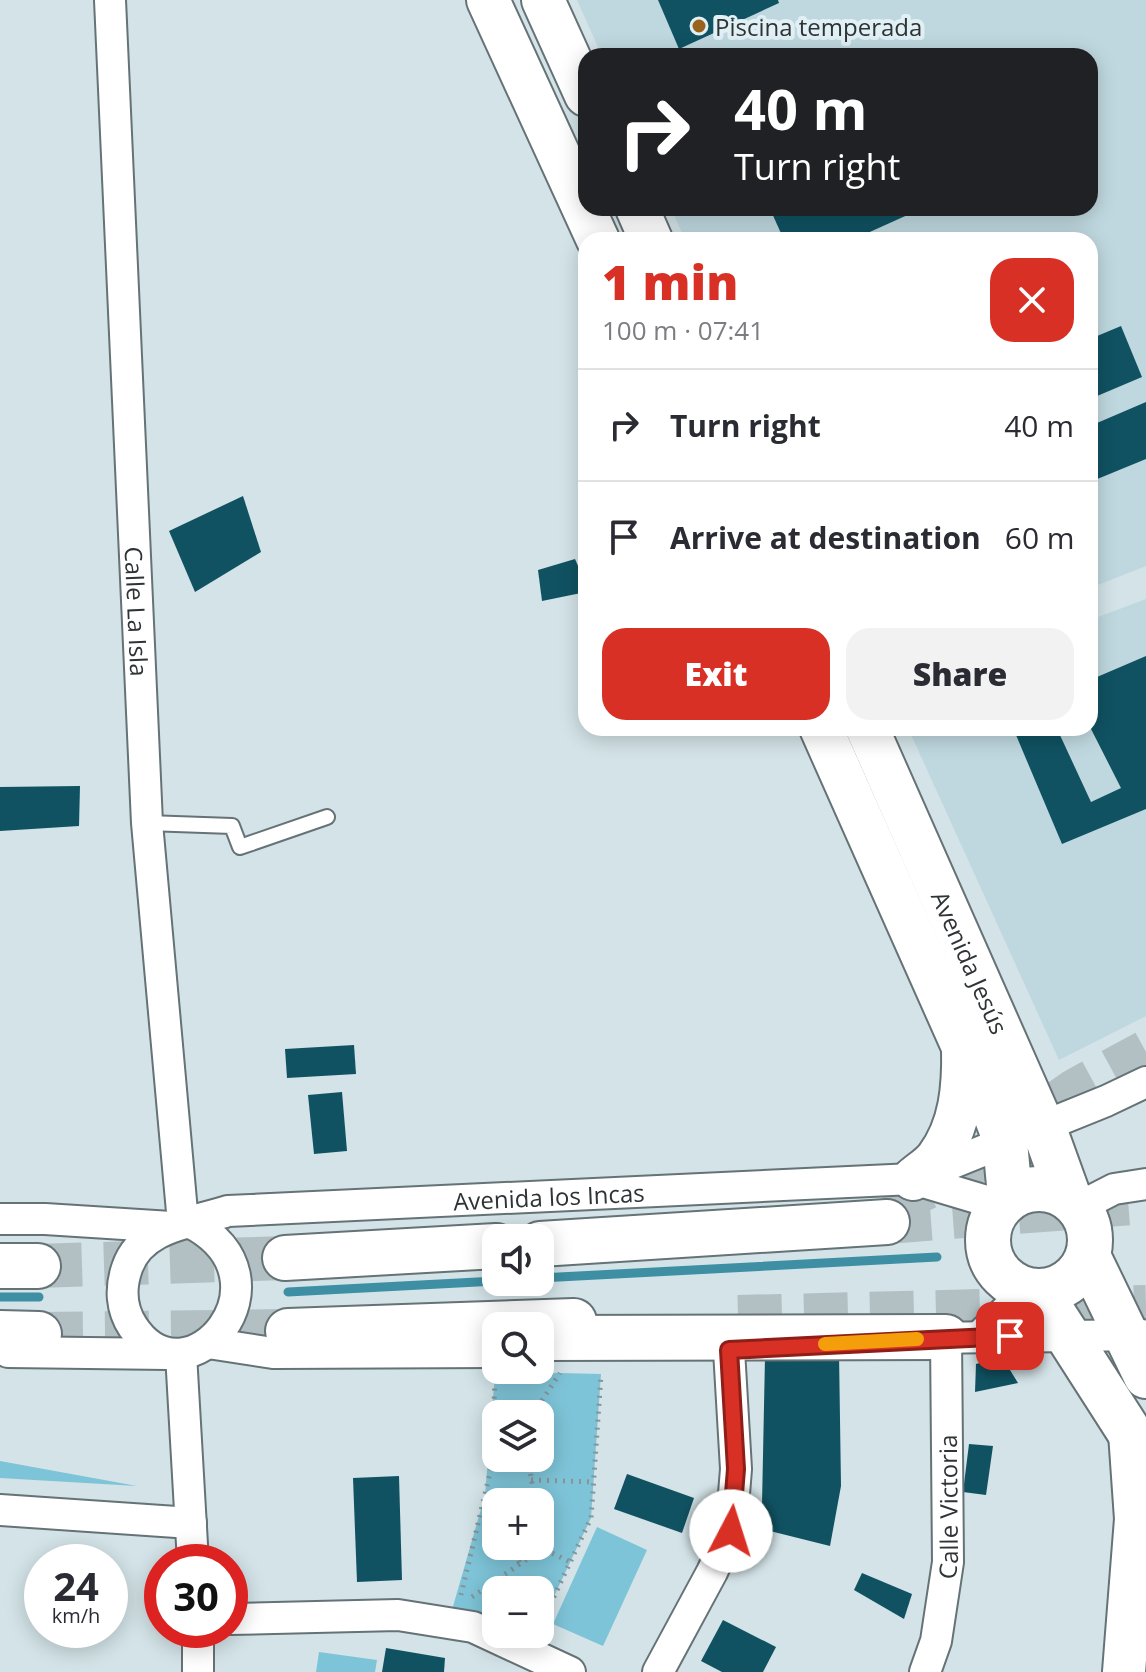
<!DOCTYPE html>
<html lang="en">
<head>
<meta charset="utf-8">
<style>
  :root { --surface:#fff; --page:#f2f2f3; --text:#2b2b33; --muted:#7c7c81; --line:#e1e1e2; --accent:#d93025 }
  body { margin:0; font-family:"Open Sans",sans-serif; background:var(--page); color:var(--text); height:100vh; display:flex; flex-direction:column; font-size:30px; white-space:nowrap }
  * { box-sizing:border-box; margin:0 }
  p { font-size:26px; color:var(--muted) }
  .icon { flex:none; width:44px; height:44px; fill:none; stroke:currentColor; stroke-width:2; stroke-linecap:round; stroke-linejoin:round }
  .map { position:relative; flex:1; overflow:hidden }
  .side { position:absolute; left:578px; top:232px; width:520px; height:504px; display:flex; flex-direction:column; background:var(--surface); border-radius:24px; box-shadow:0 4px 20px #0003 }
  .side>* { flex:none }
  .guide { position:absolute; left:578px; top:48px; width:520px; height:168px; border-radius:24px; box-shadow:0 4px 20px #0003; background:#202124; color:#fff; overflow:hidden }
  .tools { position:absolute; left:482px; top:1224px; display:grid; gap:16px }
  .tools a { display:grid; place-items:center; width:72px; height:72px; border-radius:16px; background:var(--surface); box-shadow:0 4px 20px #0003; font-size:40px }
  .speed { position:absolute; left:24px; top:1544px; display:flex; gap:16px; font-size:40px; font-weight:700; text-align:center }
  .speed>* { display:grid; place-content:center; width:104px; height:104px; border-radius:50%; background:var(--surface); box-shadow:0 4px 20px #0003; line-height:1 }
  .speed small { font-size:20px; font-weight:400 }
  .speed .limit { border:12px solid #d22; background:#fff; color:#111 }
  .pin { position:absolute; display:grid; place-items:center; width:68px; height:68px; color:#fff; margin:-34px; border-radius:16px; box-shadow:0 4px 12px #0006 }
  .me { position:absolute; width:88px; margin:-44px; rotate:5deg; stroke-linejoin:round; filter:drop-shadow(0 0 6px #0008) }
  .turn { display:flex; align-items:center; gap:28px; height:168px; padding:0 24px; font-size:36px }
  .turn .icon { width:104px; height:104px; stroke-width:2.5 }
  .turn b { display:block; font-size:56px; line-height:68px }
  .round { display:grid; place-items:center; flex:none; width:84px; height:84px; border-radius:24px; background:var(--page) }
  .summary { display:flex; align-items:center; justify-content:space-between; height:136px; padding:0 24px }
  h1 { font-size:48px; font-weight:800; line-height:60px; color:var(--accent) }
  .primary-button { display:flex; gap:16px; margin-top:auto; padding:16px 24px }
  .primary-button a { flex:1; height:92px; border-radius:24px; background:var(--accent); color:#fff; font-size:32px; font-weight:800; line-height:92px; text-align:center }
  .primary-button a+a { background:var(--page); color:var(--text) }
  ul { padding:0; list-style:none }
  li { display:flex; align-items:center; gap:24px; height:112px; padding:0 24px; border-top:2px solid var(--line) }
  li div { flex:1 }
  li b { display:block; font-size:30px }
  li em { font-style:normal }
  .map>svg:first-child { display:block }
  .built { fill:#bfd8df }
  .green { fill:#7ec4d8; fill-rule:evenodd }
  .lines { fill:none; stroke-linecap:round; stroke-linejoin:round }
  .stream { stroke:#3e8fa4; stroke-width:9 }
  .building { fill:#105262 }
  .primary-tunnel { stroke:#b2c0c4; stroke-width:44; stroke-dasharray:44 22; stroke-linecap:butt }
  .service-casing { stroke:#657276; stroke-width:18 }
  .minor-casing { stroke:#657276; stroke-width:34 }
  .secondary-casing { stroke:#657276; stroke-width:46 }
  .primary-casing { stroke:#657276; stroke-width:48 }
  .path { stroke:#889497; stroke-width:5; stroke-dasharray:2 6; stroke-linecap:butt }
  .service { stroke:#fff; stroke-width:14 }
  .minor { stroke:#fff; stroke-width:30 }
  .secondary { stroke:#fff; stroke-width:42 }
  .primary { stroke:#fff; stroke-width:44 }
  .route-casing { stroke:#8d1f18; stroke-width:20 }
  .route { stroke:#d93025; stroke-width:14 }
  .slow { stroke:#f59e0b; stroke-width:14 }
  .poi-dot { fill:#9a631d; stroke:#e1f0f5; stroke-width:3 }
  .labels { text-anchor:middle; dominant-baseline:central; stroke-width:8; stroke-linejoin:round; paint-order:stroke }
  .poi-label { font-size:24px; fill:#2e3436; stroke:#e1f0f5; text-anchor:start }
  .street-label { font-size:24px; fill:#2e3436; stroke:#e1f0f5 }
</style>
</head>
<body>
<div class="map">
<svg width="1146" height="1672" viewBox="0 0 1146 1672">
  <rect width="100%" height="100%" fill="#d3e3e7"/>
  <g class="built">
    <polygon points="577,0 1146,0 1146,566 1090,588 1090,240 685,240 671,208 1090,208 1090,56 602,56"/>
    <polygon points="1146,599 1146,1016 1059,1060 908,728 1090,728 1090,620"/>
  </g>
  <g class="green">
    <path d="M560,1373L601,1374L591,1518L540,1626V1590H496V1621L452,1610L485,1495L495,1374ZM496,1414H540V1458H496ZM496,1502H540V1546H496Z"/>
    <polygon points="0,1461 137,1486 0,1478"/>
    <polygon points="597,1527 647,1550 603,1646 553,1624"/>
    <polygon points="319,1652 377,1660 375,1672 316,1672"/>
  </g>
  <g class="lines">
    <g class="stream">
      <polyline points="540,1278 937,1257"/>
      <polyline points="288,1292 496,1281"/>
      <polyline points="0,1297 39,1297"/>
    </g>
  </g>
  <g class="building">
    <polygon points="658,0 778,0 779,3 679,49"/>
    <polygon points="778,208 923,208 852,240 784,240 771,211"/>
    <polygon points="1121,326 1142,377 1090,399 1090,339"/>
    <polygon points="1146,402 1146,459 1090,482 1090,426"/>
    <polygon points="243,496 261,552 195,592 169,531"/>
    <polygon points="575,559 586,584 586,592 542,601 538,570"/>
    <polygon points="1146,656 1146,809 1062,844 1013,728 1079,728 1059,733 1091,802 1121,788 1090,727 1090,680"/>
    <polygon points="80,786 79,826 0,831 0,787"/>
    <polygon points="354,1045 356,1074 287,1078 285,1049"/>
    <polygon points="342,1092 347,1151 314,1154 308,1095"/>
    <polygon points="839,1353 841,1486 830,1546 758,1528 762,1504 765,1357"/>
    <polygon points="1002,1357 1018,1383 975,1392 976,1364"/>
    <polygon points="969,1444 993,1446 986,1495 963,1492"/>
    <polygon points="627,1474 694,1498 682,1533 614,1509"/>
    <polygon points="399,1476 402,1580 357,1582 353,1478"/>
    <polygon points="862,1573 912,1594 904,1619 854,1590"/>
    <polygon points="723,1620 776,1647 763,1672 722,1672 701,1661"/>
    <polygon points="386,1648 445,1658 444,1672 382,1672"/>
  </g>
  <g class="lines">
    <g class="primary-tunnel">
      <polyline points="887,1207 962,1170 1076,1090 1146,1052"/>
      <polyline points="887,1222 1146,1202"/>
      <polyline points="38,1266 285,1258"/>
      <polyline points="738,1317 1146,1307"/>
      <polyline points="39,1334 288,1331"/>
    </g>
    <defs>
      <polyline id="service" points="147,823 232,826 240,847 327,817"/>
      <g id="minor">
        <path id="s1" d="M110,0L147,823L183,1223"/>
        <polyline points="913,1179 1000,1205"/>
        <polyline points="1079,1207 1114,1189 1146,1184"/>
        <polyline points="0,1219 45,1219 171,1227"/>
        <path id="s2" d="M191,1223C298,1279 188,1410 133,1327C121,1309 120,1288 127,1268C141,1226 192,1223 228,1211L913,1179L1106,1101L1146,1082"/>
        <polyline points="980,1336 1027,1290"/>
        <polyline points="930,1338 1142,1335"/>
        <polyline points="208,1343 273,1353 496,1352"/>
        <polyline points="8,1352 168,1354"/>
        <polyline points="181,1354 193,1562"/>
        <polyline points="0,1510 191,1523"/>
        <polyline points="230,1619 398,1615 473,1627 570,1672"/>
        <polyline points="198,1630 198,1672"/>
        <polyline points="658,1672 712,1572 731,1531 736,1469 729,1350"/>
        <path id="s3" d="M925,1672L936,1641L948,1562L946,1337"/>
      </g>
      <g id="secondary">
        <polyline points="488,0 598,240"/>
        <polyline points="543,0 586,95"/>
        <polyline points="637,208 651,240"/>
        <polyline points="821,728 963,1047 984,1087 1005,1142"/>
        <path id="s4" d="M867,728L1043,1126"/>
        <path d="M913,1179C921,1172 931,1166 937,1158C961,1126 964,1086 963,1048"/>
        <polyline points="1124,1672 1136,1519 1130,1433"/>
      </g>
      <g id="primary">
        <polyline points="1043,1126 1069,1198"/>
        <polyline points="1005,1142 1010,1196"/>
        <circle cx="1039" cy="1240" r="51"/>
        <polyline points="540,1244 887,1222"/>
        <polyline points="1088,1256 1146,1376"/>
        <polyline points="285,1258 496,1246"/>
        <polyline points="0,1266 38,1266"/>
        <polyline points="1039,1291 1130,1433 1146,1465"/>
        <polyline points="288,1331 574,1321"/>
        <polyline points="0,1333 39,1334"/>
        <polyline points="540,1338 946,1337"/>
      </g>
    </defs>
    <use href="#service" class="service-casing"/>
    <use href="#minor" class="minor-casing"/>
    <use href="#secondary" class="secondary-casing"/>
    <use href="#primary" class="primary-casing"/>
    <g class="path">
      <polyline points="533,1414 560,1373"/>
      <polyline points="528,1458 535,1502"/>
      <polyline points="531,1480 594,1482"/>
      <polyline points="512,1546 520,1564"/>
      <polyline points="538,1546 570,1562"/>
      <polyline points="461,1595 491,1469 495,1380"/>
      <polyline points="472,1597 543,1548 540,1533"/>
      <polyline points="540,1626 591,1518 601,1375"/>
    </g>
    <use href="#service" class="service"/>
    <use href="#minor" class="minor"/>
    <use href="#secondary" class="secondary"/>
    <use href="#primary" class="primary"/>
  </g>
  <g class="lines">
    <defs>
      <polyline id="route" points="731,1531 736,1469 729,1350 1010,1336"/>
    </defs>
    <use href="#route" class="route-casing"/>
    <use href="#route" class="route"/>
    <polyline class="slow" points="825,1344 917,1339"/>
  </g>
  <circle class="poi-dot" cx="699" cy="26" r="8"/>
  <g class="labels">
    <g class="poi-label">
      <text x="715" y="26">Piscina temperada</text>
    </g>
    <g class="street-label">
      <text stroke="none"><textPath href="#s1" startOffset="612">Calle La Isla</textPath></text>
      <text stroke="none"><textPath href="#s4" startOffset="256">Avenida Jesús</textPath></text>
      <text stroke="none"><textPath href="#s2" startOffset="738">Avenida los Incas</textPath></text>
      <text stroke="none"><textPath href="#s3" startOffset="168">Calle Victoria</textPath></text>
    </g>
  </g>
</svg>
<div class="tools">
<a><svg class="icon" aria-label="sound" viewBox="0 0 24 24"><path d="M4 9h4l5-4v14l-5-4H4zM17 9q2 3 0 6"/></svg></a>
<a><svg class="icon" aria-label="search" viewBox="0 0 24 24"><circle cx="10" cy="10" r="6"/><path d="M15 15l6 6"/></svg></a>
<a><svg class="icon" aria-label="layers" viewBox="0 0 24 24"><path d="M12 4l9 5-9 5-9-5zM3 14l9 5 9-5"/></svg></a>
<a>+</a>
<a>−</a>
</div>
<div class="speed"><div>24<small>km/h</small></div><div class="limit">30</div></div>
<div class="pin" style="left:1010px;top:1336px;background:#d93025"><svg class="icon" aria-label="arrive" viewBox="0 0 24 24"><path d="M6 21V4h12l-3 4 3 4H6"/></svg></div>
<svg class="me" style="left:731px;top:1531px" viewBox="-20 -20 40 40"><circle r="19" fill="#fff"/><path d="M0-13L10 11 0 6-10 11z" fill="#d93025"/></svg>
<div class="guide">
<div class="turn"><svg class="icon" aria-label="right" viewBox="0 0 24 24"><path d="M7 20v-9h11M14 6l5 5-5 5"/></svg><div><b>40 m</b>Turn right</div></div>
</div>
<section class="side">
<div class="summary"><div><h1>1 min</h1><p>100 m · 07:41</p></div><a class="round" style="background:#d93025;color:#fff"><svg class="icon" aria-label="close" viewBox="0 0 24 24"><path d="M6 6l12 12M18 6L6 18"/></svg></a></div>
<ul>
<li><svg class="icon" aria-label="right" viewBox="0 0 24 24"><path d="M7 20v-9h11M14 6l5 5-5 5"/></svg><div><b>Turn right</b></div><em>40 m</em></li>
<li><svg class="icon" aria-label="arrive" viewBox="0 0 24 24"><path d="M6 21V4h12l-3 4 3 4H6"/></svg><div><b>Arrive at destination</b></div><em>60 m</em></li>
</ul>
<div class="primary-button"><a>Exit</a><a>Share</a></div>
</section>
</div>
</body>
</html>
